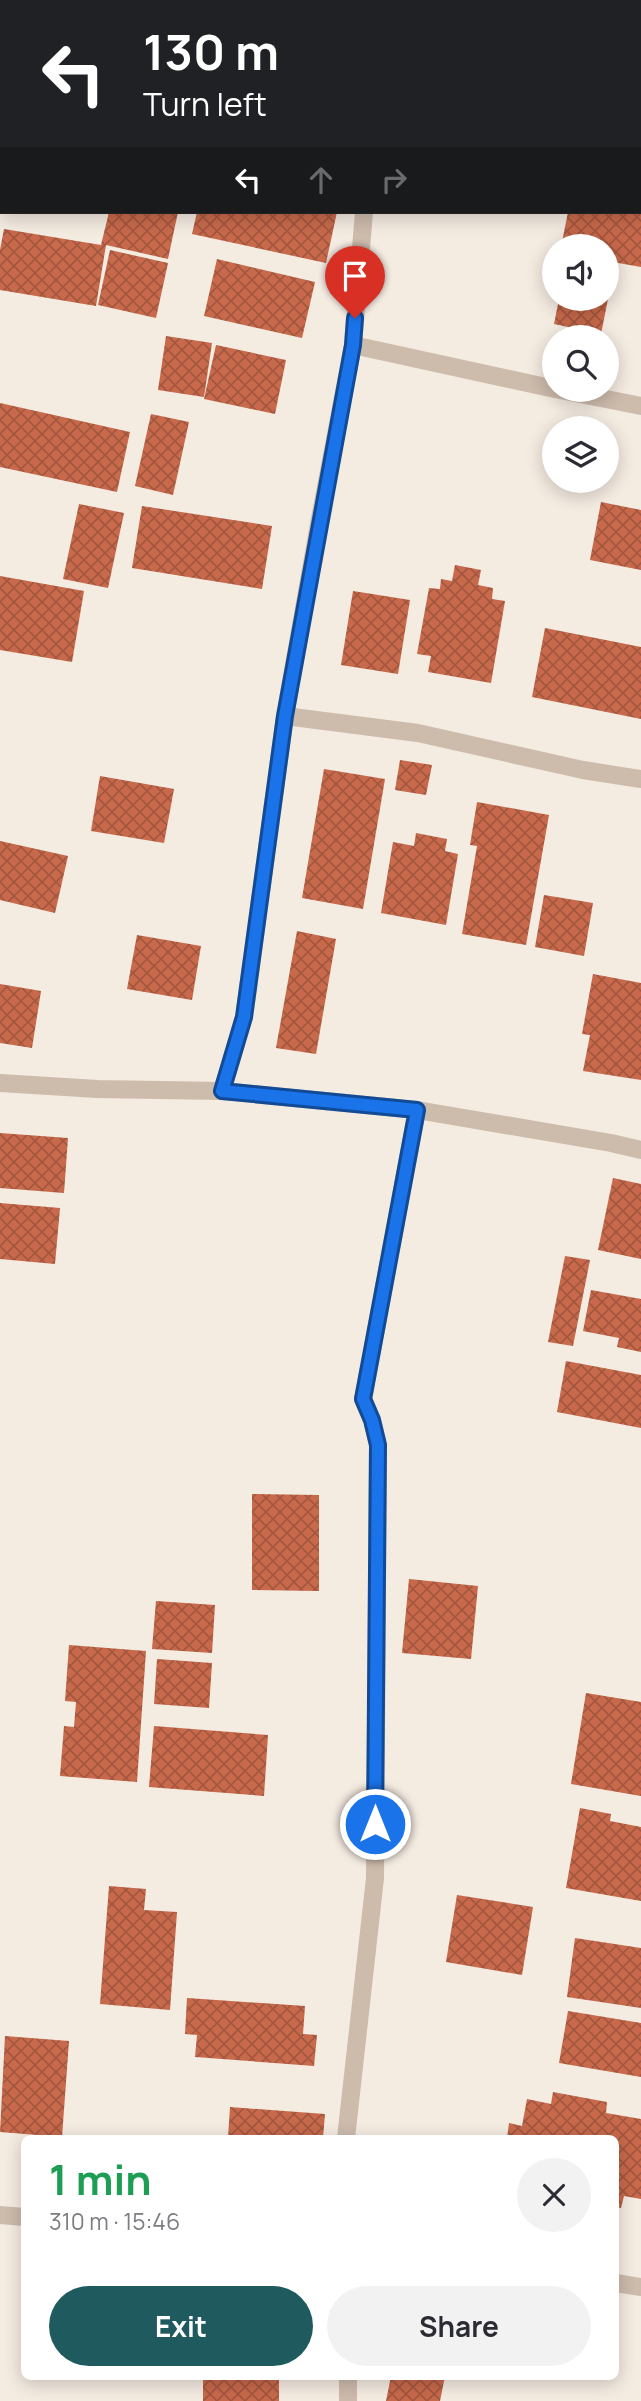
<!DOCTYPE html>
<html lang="en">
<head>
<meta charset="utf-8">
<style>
  :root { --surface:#fff; --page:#f2f2f3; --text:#2b2b33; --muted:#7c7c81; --accent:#1f5a5e }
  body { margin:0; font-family:Manrope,sans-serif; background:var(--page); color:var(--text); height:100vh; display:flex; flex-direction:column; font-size:26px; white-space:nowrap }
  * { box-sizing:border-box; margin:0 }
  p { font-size:23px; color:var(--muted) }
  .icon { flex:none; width:38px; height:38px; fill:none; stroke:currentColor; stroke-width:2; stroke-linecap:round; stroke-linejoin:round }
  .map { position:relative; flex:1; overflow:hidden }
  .side { position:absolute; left:21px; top:2135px; width:598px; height:245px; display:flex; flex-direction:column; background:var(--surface); border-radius:10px; box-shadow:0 4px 18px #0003 }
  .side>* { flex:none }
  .hud { position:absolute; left:0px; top:0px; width:642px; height:214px; box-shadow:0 4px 18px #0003; background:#202124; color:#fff; overflow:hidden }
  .tools { position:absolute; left:542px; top:234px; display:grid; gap:14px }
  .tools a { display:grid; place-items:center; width:77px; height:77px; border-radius:50%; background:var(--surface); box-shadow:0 4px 18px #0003; font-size:35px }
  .pin { position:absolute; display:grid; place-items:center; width:60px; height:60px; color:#fff; margin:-72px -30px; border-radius:50% 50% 50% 0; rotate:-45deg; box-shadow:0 0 7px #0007 }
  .pin .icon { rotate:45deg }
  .me { position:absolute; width:77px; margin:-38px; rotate:0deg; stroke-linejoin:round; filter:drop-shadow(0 0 5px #0008) }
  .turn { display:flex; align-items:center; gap:24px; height:147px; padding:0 28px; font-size:32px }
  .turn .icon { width:91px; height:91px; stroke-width:2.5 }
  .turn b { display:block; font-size:49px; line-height:60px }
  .lanes { display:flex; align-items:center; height:66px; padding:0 28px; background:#0003; justify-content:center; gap:35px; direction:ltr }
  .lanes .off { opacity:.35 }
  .round { display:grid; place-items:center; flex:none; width:74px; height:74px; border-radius:37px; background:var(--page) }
  .summary { display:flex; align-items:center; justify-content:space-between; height:119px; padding:0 28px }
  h1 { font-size:42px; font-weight:700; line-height:52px; color:#1e9e55 }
  .action { display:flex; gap:14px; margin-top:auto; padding:14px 28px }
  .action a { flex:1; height:80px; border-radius:42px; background:var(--accent); color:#fff; font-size:28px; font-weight:700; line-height:80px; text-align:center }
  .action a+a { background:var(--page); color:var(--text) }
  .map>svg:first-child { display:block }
  .building { fill:url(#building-cross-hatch) }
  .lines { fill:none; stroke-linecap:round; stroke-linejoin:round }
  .minor { stroke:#cdbbac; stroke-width:18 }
  .route-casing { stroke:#114b97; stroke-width:18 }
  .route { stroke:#1a73e8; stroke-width:12 }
</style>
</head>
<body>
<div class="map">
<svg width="641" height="2401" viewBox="0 0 641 2401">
  <defs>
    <pattern id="building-cross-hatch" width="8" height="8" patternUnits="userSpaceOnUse" patternTransform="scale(1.75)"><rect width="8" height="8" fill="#c8694b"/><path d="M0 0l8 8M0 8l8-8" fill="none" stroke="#a4573f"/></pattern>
  </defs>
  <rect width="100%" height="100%" fill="#f4ebe1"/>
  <g class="building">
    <polygon points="109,212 178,212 168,259 106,245 96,306 0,290 0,250 4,229 101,245"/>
    <polygon points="197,212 337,212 326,263 192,234"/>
    <polygon points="568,212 641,212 641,267 607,261 607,247 561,247"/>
    <polygon points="110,250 168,263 156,318 98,305"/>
    <polygon points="217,259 315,282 302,338 204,316"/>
    <polygon points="607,271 613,272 609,295 607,295"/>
    <polygon points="559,299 608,299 601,334 554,324"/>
    <polygon points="166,336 212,343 204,397 158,390"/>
    <polygon points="216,345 286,360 275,414 204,399"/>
    <polygon points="0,403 130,432 117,492 0,467"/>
    <polygon points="151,414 189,422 173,495 135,486"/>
    <polygon points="601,502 641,510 641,570 590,560"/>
    <polygon points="79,504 124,513 108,588 63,579"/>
    <polygon points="142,506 272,526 262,589 132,568"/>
    <polygon points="455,565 481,570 478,585 493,588 492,599 505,601 491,683 428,672 431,656 417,654 429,588 440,589 441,579 452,581"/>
    <polygon points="0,576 84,591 72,662 0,650"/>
    <polygon points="353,591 410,600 398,674 341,665"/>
    <polygon points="545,628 641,647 641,719 532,697"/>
    <polygon points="400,760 432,765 426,795 395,790"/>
    <polygon points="324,769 385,779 363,909 302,898"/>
    <polygon points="100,776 174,789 164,843 91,831"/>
    <polygon points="477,802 549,815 526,945 462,934 477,846 470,845"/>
    <polygon points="416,833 447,839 445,851 458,854 446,925 381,913 393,842 414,846"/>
    <polygon points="0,841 68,856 55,913 0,900"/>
    <polygon points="544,895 593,903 584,956 535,947"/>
    <polygon points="297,931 336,939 316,1054 276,1048"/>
    <polygon points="137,935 201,946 192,1000 127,989"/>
    <polygon points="593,974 641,983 641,1080 583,1071 590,1035 582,1034"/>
    <polygon points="0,984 41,991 32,1048 0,1043"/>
    <polygon points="0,1133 68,1138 64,1193 0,1188"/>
    <polygon points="613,1178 641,1184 641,1259 598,1250"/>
    <polygon points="0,1203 60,1208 55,1264 0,1259"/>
    <polygon points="565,1256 590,1260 573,1346 548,1342"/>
    <polygon points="591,1290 641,1299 641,1352 617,1347 619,1338 583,1331"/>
    <polygon points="566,1361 641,1375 641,1428 557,1412"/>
    <polygon points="252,1494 319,1495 319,1591 252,1590"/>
    <polygon points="409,1579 478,1586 471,1659 402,1653"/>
    <polygon points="156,1601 215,1605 212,1653 152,1649"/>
    <polygon points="69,1645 146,1651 137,1782 60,1776 64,1726 74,1727 76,1702 65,1701"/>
    <polygon points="157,1659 212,1663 209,1708 154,1704"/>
    <polygon points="586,1693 641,1702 641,1796 571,1784"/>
    <polygon points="154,1726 268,1735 264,1796 149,1787"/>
    <polygon points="580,1808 611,1814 610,1821 641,1827 641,1901 566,1888"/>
    <polygon points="109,1886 146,1889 144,1910 177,1912 170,2010 100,2004"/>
    <polygon points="457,1895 533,1907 522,1975 446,1962"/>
    <polygon points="575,1938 641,1948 641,2008 567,1997"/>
    <polygon points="187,1998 305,2006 303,2034 317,2035 314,2066 195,2057 197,2035 185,2034"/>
    <polygon points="568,2011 641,2023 641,2077 559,2063"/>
    <polygon points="5,2036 69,2041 62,2137 0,2132"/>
    <polygon points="553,2092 607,2102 606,2113 641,2119 641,2199 624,2196 621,2208 616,2207 616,2138 507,2138 509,2123 522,2126 527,2099 551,2104"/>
    <polygon points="230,2107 325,2114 323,2138 228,2138"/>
    <rect x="203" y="2376" width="76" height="25"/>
    <polygon points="391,2376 445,2376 440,2401 386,2401"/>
  </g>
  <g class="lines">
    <g class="minor">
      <polyline points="405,2 406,0"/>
      <polyline points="0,24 2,23"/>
      <polyline points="0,82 2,75"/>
      <polyline points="353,345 555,389"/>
      <polyline points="560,390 641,406"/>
      <polyline points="285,716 418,733 583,770 641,779"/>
      <polyline points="0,1083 97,1089 222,1091 417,1110 611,1143 641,1150"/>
      <polyline points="222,1091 244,1017 285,716 319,524 353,345 364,212"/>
      <polyline points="346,2138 375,1878 378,1445 372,1420 363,1399 417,1110"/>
      <polyline points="0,2215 24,2217"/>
      <polyline points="616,2283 641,2287"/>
      <polyline points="348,2401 348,2376"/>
    </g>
  </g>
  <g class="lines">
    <defs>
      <polyline id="route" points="355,318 353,345 285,716 244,1017 222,1091 417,1110 363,1399 372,1420 378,1445 375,1824"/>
    </defs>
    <use href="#route" class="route-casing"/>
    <use href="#route" class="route"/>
  </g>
</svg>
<div class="tools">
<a><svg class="icon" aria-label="sound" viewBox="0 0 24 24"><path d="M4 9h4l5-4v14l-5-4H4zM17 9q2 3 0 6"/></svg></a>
<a><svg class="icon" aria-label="search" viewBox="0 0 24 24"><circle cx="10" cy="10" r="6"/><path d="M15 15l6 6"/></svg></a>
<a><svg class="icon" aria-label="layers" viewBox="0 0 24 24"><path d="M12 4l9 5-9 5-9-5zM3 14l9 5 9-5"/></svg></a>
</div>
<div class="pin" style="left:355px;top:318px;background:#d93025"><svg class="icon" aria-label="arrive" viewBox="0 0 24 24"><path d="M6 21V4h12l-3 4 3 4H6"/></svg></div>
<svg class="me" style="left:375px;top:1824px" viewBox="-20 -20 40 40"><circle r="17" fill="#1a73e8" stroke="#fff" stroke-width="3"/><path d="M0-11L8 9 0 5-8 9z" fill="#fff"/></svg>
<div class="hud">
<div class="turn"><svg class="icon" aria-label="left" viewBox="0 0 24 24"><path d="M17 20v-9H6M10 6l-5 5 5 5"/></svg><div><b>130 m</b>Turn left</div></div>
<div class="lanes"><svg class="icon" aria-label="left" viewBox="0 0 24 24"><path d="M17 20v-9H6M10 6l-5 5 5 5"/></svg><svg class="icon off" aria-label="ahead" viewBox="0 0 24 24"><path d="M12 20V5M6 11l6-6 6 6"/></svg><svg class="icon off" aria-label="right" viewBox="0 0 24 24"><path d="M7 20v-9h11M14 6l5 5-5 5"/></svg></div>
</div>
<section class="side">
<div class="summary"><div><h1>1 min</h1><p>310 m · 15:46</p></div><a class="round"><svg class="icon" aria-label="close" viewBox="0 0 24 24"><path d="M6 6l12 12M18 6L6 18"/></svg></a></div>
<div class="action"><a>Exit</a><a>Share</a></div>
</section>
</div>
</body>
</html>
